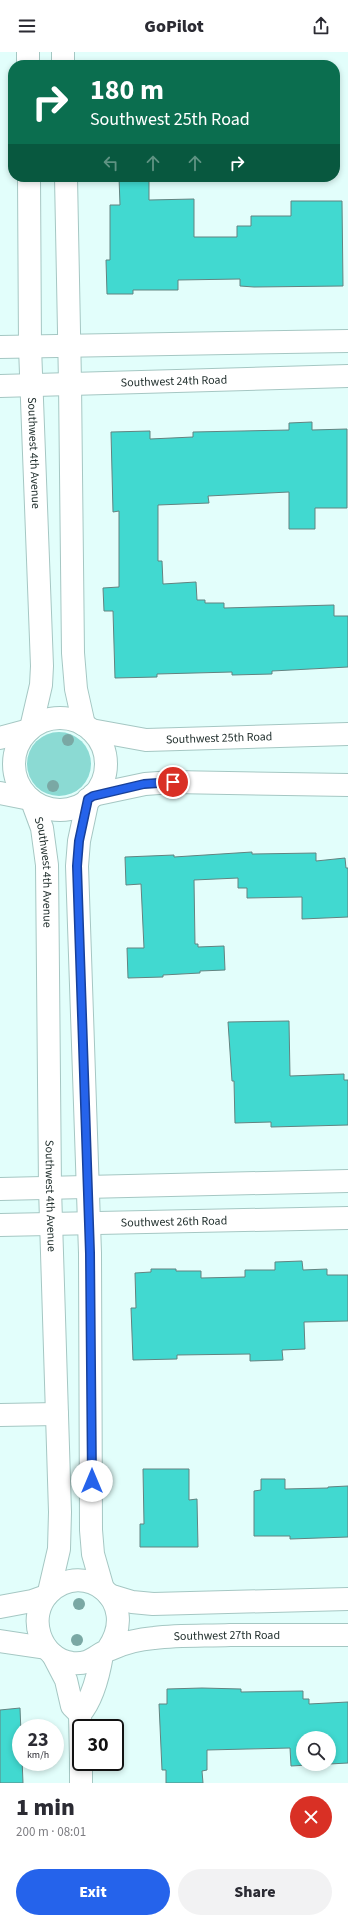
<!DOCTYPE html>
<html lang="en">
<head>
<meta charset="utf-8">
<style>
  :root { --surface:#fff; --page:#f2f2f3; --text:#2b2b33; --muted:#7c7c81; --accent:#2563eb }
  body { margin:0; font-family:"Source Sans 3",sans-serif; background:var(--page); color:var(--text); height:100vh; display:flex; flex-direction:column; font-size:15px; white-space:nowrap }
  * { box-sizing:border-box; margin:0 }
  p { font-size:13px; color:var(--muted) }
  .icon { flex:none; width:22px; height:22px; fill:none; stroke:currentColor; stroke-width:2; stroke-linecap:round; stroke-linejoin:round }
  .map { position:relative; height:1731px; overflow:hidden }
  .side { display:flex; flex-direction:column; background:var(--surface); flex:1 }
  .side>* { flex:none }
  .guide { position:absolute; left:8px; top:8px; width:332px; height:122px; border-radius:16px; box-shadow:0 2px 6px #0003; background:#0b6e4f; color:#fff; overflow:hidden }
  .controls { position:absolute; left:296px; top:1679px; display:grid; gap:8px }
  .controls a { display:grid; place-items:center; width:40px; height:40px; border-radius:50%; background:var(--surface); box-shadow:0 2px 6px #0003; font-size:20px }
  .speed { position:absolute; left:12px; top:1667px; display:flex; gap:8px; font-size:20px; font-weight:700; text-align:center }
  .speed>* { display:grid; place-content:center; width:52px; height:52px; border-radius:50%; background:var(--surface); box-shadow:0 2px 6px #0003; line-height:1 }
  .speed small { font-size:10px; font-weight:400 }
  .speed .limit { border:2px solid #111; border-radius:6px; background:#fff; color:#111 }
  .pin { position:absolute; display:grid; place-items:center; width:34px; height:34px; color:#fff; margin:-17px; border:2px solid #fff; border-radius:50%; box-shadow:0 1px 4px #0007 }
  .me { position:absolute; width:44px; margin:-22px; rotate:0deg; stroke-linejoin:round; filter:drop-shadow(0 0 3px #0008) }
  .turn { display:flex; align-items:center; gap:14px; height:84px; padding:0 16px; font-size:18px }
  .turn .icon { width:52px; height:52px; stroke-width:2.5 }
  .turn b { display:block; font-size:28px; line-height:34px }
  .lanes { display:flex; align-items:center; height:38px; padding:0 16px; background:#0003; justify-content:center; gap:20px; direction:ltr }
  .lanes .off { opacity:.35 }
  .round { display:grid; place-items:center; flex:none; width:42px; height:42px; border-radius:21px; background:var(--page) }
  .headline { display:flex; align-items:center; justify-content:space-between; height:68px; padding:0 16px }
  h1 { font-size:24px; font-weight:800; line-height:30px }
  .button { display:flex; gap:8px; margin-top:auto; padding:8px 16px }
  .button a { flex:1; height:46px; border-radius:24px; background:var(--accent); color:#fff; font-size:16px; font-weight:800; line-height:46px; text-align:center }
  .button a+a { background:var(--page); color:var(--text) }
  header { display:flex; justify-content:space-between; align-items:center; height:52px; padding:0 16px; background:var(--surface); font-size:18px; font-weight:800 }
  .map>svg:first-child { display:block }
  .green { fill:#8bdad3 }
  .building { fill:#41d9d0; stroke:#638380 }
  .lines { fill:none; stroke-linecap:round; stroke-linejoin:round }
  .minor-casing { stroke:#a5c7c3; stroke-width:24 }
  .minor { stroke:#fff; stroke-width:22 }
  .tree { fill:#7aa8a4 }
  .route-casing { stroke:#184099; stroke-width:10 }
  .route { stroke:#2563eb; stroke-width:7 }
  .labels { text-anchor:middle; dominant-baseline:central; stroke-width:3; stroke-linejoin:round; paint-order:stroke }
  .street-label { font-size:12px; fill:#22302e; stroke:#fff }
</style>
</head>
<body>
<header><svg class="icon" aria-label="menu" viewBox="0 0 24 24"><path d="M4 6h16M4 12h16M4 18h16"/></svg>GoPilot<svg class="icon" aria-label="share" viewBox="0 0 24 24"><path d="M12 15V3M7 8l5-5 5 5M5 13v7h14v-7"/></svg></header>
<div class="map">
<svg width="348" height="1731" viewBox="0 0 348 1731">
  <rect width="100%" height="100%" fill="#e2fefb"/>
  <circle class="green" cx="59" cy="712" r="32"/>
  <g class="building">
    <polygon points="119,125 149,125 149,148 194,147 194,185 237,185 237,174 251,174 251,164 291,164 291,149 342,149 343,234 254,235 240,234 240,227 178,228 178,238 133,238 133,242 107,242 106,208 110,208 110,153 120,153"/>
    <polygon points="312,370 312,378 347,377 347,456 315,456 315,477 289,477 289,440 208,444 209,451 158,453 158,509 162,509 163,532 196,530 197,548 205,548 205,551 224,551 224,556 334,553 334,564 348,564 348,615 272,619 272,622 232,623 232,620 157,622 157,625 115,626 113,559 104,559 103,536 119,535 119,459 113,460 111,380 150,379 150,387 193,385 193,380 289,378 289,371"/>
    <polygon points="252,800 252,802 316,801 316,809 345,806 346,816 348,816 348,865 302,867 302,845 247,846 247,836 238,836 238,826 194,828 195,892 198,892 198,895 224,894 225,918 200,919 200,921 163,923 163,925 128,926 127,896 144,896 141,832 126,833 125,805 174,803 174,805"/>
    <polygon points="289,969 290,1024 344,1022 344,1028 348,1028 348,1073 271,1075 271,1070 235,1071 234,1029 232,1029 228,970"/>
    <polygon points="302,1209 303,1218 327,1217 327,1223 348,1223 348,1269 304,1270 305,1297 282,1298 283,1308 250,1309 250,1302 177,1303 177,1307 133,1308 131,1256 136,1256 135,1221 151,1220 151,1217 176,1217 176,1219 201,1219 201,1226 245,1225 245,1218 275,1218 275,1210"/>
    <polygon points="143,1417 189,1417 189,1448 197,1447 198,1495 140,1495 140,1472 144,1472"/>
    <polygon points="261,1427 285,1427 285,1437 328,1436 328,1435 348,1434 348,1485 290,1487 290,1484 254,1484 254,1439 261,1438"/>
    <polygon points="202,1636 241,1637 241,1640 303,1639 303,1647 309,1647 309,1652 348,1650 348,1711 329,1712 329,1686 303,1686 303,1712 326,1712 291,1714 290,1696 207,1698 207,1718 202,1719 203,1731 166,1731 166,1718 162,1718 159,1652 167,1652 167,1637"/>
    <polygon points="20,1656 23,1731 0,1731 0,1658"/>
  </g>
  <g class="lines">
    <defs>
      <g id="minor">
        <polyline points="28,0 28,13"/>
        <polyline points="63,0 63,13"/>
        <path id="s1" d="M29,125L30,295L42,614L41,633L31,676"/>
        <polyline points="66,125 70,331 73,601 76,637 84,673"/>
        <polyline points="0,295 348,289"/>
        <path id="s2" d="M0,334L348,324"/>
        <circle cx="60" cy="712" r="46"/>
        <path id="s3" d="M91,678L146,688L348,682"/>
        <polyline points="0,686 29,678"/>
        <polyline points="0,741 30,747"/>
        <polyline points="93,743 145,732 173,730 348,733"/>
        <polyline points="88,747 79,789 77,814 90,1201 91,1478 93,1502 103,1537"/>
        <path id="s4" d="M32,749L42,776L47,813L50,1136L60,1460L59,1497L49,1540"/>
        <polyline points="0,1137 348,1129"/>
        <path id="s5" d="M0,1173L348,1166"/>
        <polyline points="0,1363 57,1362"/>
        <polyline points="109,1543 132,1550 153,1552 348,1547"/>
        <polyline points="0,1555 32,1549 46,1544"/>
        <polyline points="0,1589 46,1596"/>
        <path id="s6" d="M108,1597C141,1549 84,1506 49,1541C26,1564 40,1607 72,1611C92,1613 96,1602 111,1597C124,1591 140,1587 154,1586C179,1583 205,1584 230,1583C269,1583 309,1583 348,1583"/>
        <polyline points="53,1603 66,1628 72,1654 80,1662"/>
        <path d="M81,1707L80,1662C92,1648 99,1621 102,1603"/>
        <polyline points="81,1710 81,1731"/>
      </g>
    </defs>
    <use href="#minor" class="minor-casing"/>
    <use href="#minor" class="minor"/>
  </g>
  <g class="tree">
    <circle cx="68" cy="688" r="6"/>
    <circle cx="53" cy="734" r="6"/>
    <circle cx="79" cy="1552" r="6"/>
    <circle cx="77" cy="1588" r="6"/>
  </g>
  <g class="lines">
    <defs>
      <polyline id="route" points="92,1429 90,1201 77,814 79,789 88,747 93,744 144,732 173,730"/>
    </defs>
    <use href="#route" class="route-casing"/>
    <use href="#route" class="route"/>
  </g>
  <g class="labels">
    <g class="street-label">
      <text stroke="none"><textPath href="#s2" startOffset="174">Southwest 24th Road</textPath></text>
      <text stroke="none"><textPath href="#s1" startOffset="276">Southwest 4th Avenue</textPath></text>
      <text stroke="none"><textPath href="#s3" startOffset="129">Southwest 25th Road</textPath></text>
      <text stroke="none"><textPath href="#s4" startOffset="73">Southwest 4th Avenue</textPath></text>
      <text stroke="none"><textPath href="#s4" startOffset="397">Southwest 4th Avenue</textPath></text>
      <text stroke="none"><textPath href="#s5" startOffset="174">Southwest 26th Road</textPath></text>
      <text stroke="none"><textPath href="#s6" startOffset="376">Southwest 27th Road</textPath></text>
    </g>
  </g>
</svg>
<div class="controls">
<a><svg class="icon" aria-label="search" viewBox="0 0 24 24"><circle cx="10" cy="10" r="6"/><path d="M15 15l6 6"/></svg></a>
</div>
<div class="speed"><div>23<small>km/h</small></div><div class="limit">30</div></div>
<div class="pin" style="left:173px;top:730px;background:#d93025"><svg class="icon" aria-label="arrive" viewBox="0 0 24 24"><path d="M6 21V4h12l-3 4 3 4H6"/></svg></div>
<svg class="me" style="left:92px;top:1429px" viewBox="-20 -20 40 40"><circle r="19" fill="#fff"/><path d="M0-13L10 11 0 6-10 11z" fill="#2563eb"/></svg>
<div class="guide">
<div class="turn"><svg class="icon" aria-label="right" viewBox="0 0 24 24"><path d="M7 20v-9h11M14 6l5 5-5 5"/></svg><div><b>180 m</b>Southwest 25th Road</div></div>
<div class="lanes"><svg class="icon off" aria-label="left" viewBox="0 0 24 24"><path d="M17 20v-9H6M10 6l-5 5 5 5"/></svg><svg class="icon off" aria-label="ahead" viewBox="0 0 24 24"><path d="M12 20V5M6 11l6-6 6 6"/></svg><svg class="icon off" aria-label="ahead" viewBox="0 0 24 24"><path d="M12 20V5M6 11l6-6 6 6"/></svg><svg class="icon" aria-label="right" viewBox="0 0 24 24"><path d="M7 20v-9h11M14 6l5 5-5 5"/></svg></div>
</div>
</div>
<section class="side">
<div class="headline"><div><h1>1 min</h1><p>200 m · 08:01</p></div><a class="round" style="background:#d93025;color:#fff"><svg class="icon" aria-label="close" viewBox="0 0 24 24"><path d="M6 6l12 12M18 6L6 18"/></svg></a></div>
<div class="button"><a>Exit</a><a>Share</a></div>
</section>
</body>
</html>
